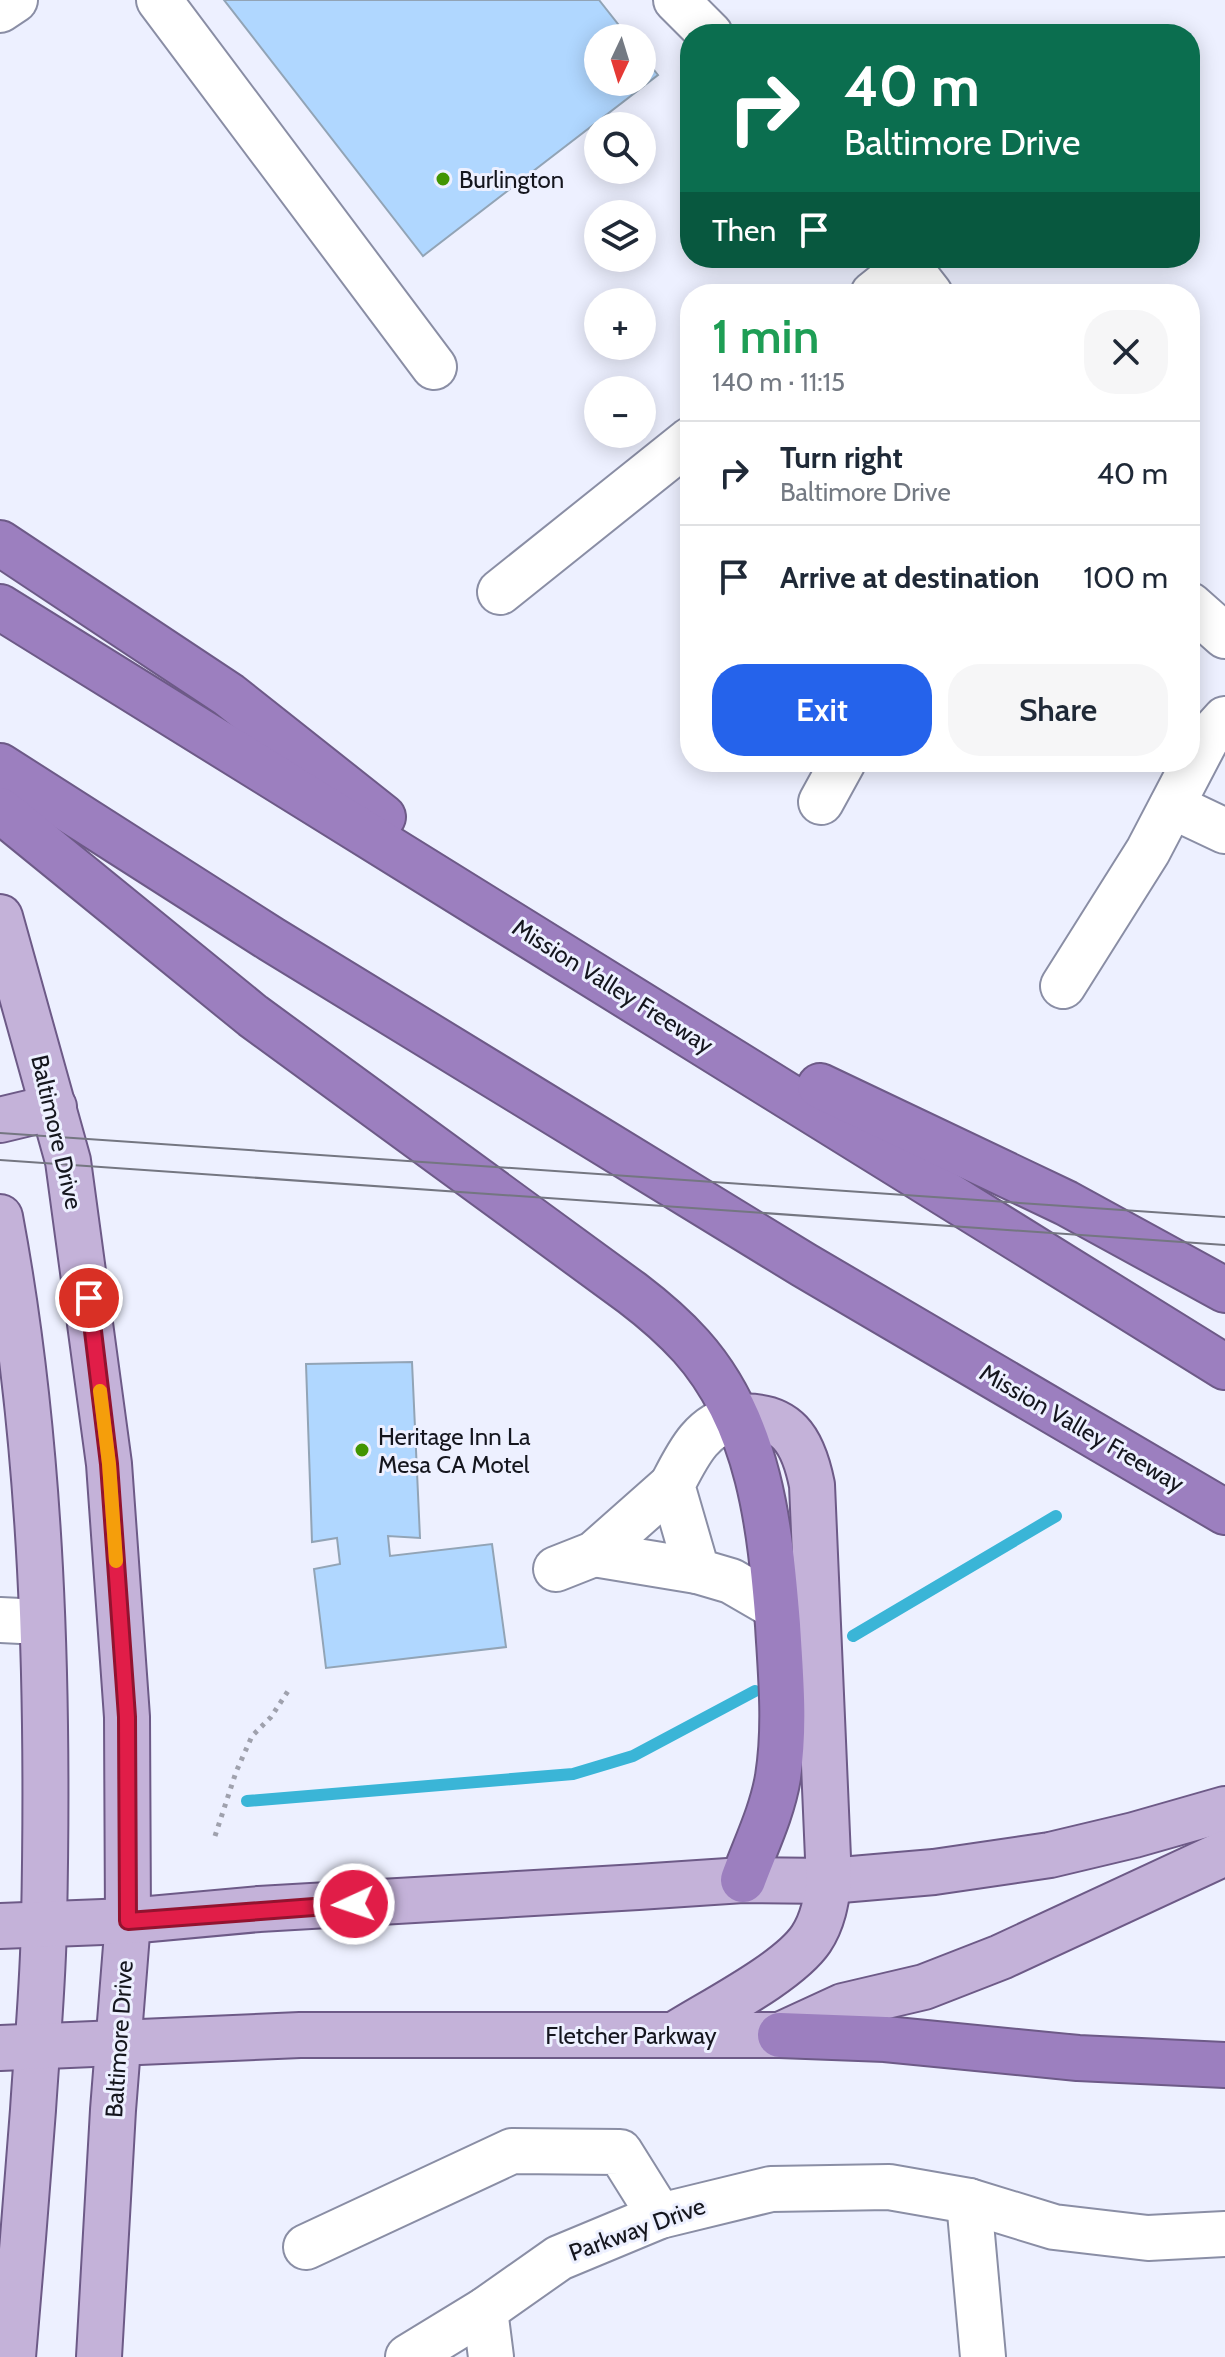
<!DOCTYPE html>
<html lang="en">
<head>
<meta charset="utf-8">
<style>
  :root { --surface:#fff; --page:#f6f6f7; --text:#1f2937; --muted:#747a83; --line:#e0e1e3; --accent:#2563eb }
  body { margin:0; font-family:Cabin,sans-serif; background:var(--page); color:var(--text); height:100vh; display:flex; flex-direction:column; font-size:30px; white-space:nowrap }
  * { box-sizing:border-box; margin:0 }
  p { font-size:26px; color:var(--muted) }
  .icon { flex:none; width:44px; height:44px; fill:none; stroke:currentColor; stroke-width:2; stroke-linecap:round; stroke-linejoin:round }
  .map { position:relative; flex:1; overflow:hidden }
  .sheet { position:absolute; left:680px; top:284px; width:520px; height:488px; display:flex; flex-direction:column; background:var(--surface); border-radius:32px; box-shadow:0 4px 20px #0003 }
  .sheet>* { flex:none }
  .banner { position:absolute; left:680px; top:24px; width:520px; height:244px; border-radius:32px; box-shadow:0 4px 20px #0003; background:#0b6e4f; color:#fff; overflow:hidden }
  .needle { width:52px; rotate:184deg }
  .fabs { position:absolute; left:584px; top:24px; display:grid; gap:16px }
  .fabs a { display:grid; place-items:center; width:72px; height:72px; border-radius:50%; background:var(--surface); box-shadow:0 4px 20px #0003; font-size:40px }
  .pin { position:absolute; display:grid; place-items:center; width:68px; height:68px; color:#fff; margin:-34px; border:4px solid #fff; border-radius:50%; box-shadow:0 2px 8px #0007 }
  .me { position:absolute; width:88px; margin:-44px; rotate:267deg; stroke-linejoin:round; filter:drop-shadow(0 0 6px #0008) }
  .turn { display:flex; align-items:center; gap:28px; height:168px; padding:0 32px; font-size:36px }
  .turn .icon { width:104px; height:104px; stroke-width:2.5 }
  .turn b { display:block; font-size:56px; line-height:68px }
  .then { display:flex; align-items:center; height:76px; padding:0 32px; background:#0003; gap:16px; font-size:30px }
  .round { display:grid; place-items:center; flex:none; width:84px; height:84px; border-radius:32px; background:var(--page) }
  .summary { display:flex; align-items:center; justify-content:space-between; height:136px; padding:0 32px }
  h1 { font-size:48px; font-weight:600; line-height:60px; color:#1e9e55 }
  .primary-button { display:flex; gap:16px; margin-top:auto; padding:16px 32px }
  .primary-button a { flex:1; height:92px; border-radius:32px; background:var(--accent); color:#fff; font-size:32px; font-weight:600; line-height:92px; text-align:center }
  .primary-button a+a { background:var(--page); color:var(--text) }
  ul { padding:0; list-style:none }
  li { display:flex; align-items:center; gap:24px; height:104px; padding:0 32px; border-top:2px solid var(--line) }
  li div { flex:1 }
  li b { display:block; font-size:30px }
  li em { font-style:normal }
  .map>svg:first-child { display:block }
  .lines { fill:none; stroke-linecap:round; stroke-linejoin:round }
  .stream { stroke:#3ab5d7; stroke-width:12 }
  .building { fill:#b0d7ff; stroke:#92a4b6; stroke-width:2 }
  .minor-casing { stroke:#8a8ea5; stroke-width:48 }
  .major-casing { stroke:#6d5a87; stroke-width:48 }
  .highway-casing { stroke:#6d5a87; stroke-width:48 }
  .path { stroke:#9fa1ad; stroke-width:5; stroke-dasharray:4 6; stroke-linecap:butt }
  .minor { stroke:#fff; stroke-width:44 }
  .major { stroke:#c4b2d9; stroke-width:44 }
  .highway { stroke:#9c7fbf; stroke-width:44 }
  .tram { stroke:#747681; stroke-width:2 }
  .route-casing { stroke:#92132f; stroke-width:20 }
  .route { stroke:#e11d48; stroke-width:14 }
  .slow { stroke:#f59e0b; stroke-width:14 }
  .poi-dot { fill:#429502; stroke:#edf0ff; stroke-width:3 }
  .labels { text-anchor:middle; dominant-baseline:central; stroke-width:6; stroke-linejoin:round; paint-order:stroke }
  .poi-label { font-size:24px; fill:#15161e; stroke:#edf0ff; text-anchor:start }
  .street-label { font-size:24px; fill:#15161e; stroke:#edf0ff }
</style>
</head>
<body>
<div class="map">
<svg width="1225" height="2357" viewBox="0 0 1225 2357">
  <rect width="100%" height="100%" fill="#edf0ff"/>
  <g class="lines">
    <g class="stream">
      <polyline points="853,1636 1056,1516"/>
      <polyline points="247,1801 573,1774 633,1756 755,1691"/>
    </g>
  </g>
  <g class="building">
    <polygon points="224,0 599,0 629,38 598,38 598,82 642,82 642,55 658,75 423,256"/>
    <polygon points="412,1362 420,1538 388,1536 390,1556 492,1544 506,1647 326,1668 314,1569 340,1564 337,1538 312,1542 306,1364"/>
  </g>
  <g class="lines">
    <defs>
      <g id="minor">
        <polyline points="159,0 434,367"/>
        <polyline points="676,0 710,34"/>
        <polyline points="0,10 15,0"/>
        <polyline points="902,258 930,294"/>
        <polyline points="873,294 908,266"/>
        <polyline points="500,592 690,440"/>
        <polyline points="1190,605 1225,636"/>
        <polyline points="821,802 843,762"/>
        <polyline points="1172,806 1225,831"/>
        <polyline points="1063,986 1148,851 1206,740 1225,719"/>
        <path d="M737,1417C701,1425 688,1454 672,1485L697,1571L731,1581L776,1607"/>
        <polyline points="594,1554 697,1571"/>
        <polyline points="556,1569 594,1554 672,1485"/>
        <polyline points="0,1620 41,1622"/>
        <polyline points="969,2201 983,2357"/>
        <polyline points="306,2247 512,2151 620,2152 660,2216"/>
        <polyline points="485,2310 491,2357"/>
        <polyline points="408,2357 485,2310 559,2258 660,2216 771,2189 889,2187 969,2201 1054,2227 1148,2238 1225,2234"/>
      </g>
      <g id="major">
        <polyline points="0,917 68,1161 109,1464 127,1717 128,1921 113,2110 99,2357"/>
        <polyline points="0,1120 54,1107"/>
        <path d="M0,1217C43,1446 49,1691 44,1923C43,1985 37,2047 33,2110C27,2192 20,2275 13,2357"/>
        <polyline points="0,1926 128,1921 259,1909 638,1887 743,1880 829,1881 934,1872 1050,1855 1134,1835 1225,1809"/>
        <path d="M674,2035C710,2012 788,1973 811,1939C823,1921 826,1901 829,1881L812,1485C803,1440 787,1413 737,1417"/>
        <polyline points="0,2048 300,2035 780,2035 843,2006 924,1987 1001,1957 1225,1853"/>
      </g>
      <g id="highway">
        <polyline points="0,543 229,695 383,817"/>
        <polyline points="0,607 1225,1367"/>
        <polyline points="0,766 271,939 804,1265 1225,1512"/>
        <path d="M0,810L253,1016L632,1293C653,1309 673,1326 691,1346C760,1423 770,1527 778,1625C781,1676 786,1726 778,1777C772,1813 755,1847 743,1880"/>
        <polyline points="820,1086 1066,1203 1225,1290"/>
        <polyline points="780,2035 885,2039 1078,2058 1225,2065"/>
      </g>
    </defs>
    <use href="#minor" class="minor-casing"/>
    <use href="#major" class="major-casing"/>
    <use href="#highway" class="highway-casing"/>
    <polyline class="path" points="215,1836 236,1772 252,1736 271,1717 290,1688"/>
    <use href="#minor" class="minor"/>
    <use href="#major" class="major"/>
    <use href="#highway" class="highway"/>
    <g class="tram">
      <polyline points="0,1133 1225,1217"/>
      <polyline points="0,1160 1225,1245"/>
    </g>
  </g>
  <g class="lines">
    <defs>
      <polyline id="route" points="89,1298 109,1464 127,1717 128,1921 354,1904"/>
    </defs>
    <use href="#route" class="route-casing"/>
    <use href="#route" class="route"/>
    <polyline class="slow" points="100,1391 109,1464 116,1561"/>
  </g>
  <g class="poi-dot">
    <circle cx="443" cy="179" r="8"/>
    <circle cx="362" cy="1450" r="8"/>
  </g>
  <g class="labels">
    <g class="poi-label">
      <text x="459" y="179">Burlington</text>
      <text x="378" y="1436">Heritage Inn La<tspan x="378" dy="28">Mesa CA Motel</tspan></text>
    </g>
    <g class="street-label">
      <text transform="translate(613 986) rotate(32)">Mission Valley Freeway</text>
      <text transform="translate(57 1132) rotate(77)">Baltimore Drive</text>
      <text transform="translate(1082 1428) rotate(30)">Mission Valley Freeway</text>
      <text x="631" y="2035">Fletcher Parkway</text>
      <text transform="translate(119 2039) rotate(-86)">Baltimore Drive</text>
      <text transform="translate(637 2229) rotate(-20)">Parkway Drive</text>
    </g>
  </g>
</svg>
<div class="fabs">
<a><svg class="needle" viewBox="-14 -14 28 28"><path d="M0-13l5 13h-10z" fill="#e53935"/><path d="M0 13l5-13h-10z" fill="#747a83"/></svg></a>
<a><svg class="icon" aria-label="search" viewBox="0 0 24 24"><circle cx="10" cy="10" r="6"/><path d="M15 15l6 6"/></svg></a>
<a><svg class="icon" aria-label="layers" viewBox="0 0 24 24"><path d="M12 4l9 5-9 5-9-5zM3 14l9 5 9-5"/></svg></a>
<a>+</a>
<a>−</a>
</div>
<div class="pin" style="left:89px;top:1298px;background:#d93025"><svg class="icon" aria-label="arrive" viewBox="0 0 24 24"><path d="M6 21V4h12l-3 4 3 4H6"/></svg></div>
<svg class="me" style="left:354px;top:1904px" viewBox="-20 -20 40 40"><circle r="17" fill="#e11d48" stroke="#fff" stroke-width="3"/><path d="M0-11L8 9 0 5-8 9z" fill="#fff"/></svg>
<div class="banner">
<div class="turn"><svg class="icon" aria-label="right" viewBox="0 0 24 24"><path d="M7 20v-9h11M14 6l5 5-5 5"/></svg><div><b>40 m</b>Baltimore Drive</div></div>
<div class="then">Then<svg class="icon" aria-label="arrive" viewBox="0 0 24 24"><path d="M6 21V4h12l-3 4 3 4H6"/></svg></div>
</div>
<section class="sheet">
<div class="summary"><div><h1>1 min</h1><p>140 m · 11:15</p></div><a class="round"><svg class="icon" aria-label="close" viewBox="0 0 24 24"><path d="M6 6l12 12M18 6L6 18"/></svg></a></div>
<ul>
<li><svg class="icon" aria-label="right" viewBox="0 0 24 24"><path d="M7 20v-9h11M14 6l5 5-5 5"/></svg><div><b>Turn right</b><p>Baltimore Drive</p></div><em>40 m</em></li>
<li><svg class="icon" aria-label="arrive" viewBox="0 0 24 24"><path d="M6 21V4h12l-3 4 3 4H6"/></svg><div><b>Arrive at destination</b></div><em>100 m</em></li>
</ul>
<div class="primary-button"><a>Exit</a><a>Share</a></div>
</section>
</div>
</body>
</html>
